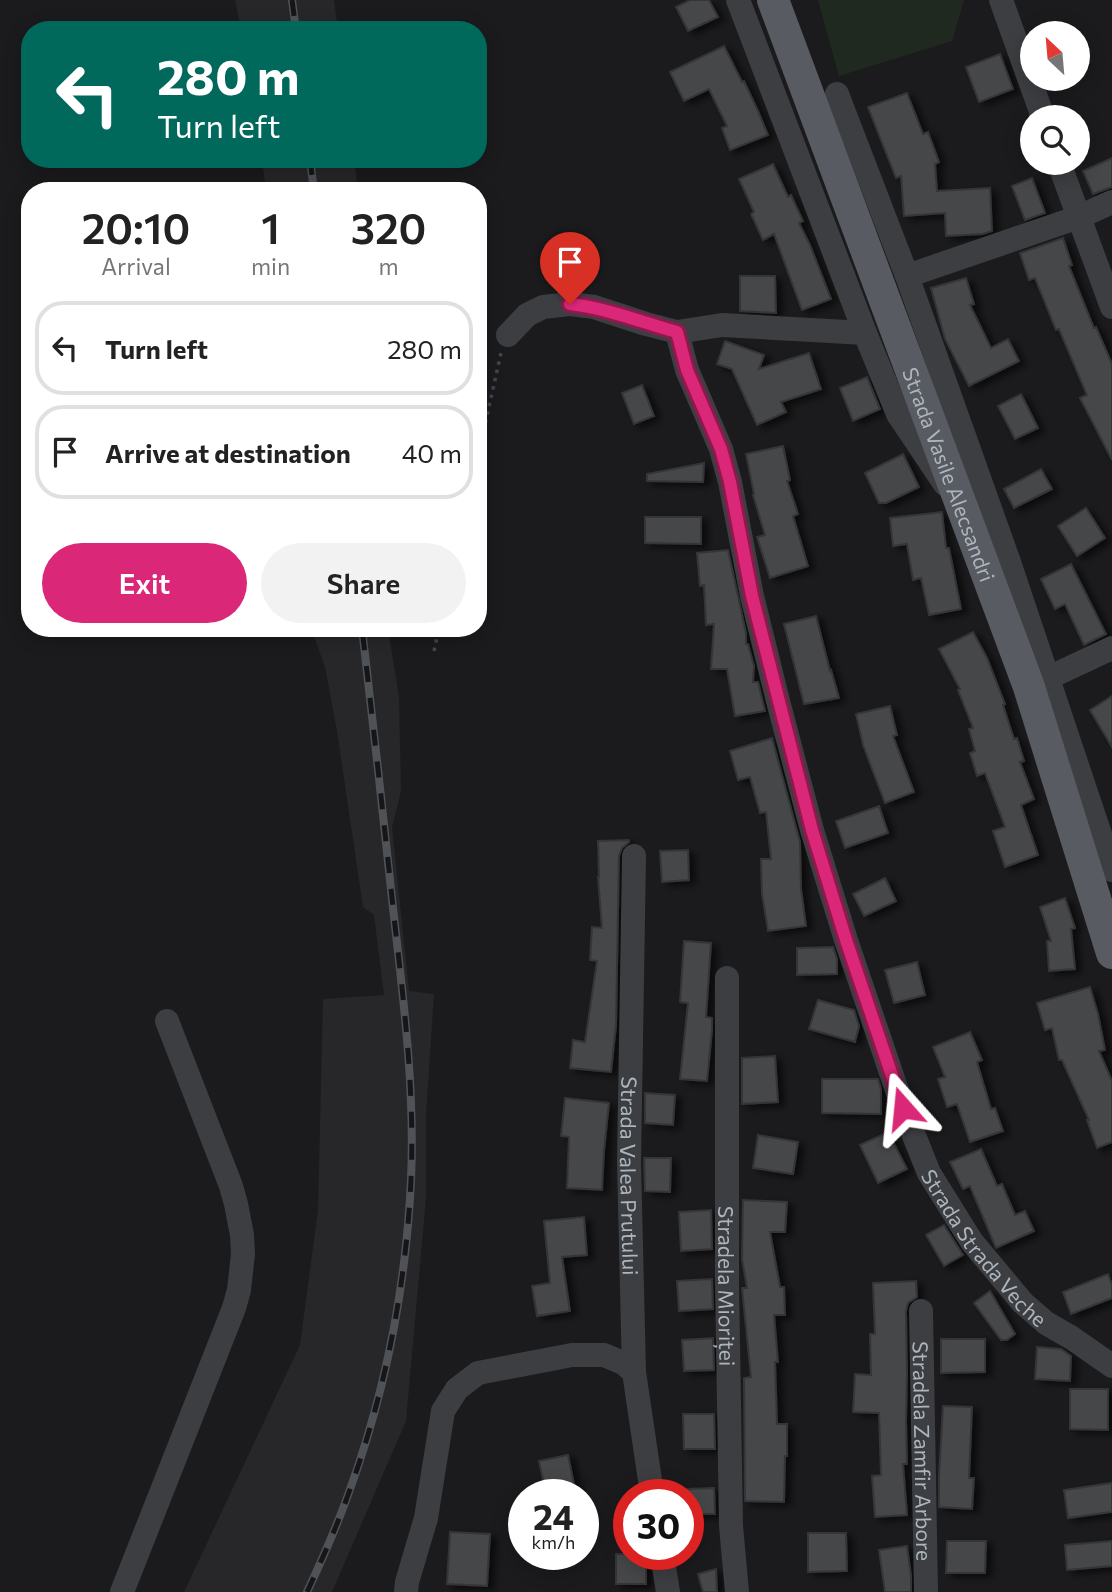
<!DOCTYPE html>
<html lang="en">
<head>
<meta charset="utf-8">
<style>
  :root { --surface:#fff; --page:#f2f2f2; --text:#222; --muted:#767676; --line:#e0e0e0; --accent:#db2777 }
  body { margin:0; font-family:Commissioner,sans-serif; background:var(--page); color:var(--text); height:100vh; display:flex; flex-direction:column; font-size:26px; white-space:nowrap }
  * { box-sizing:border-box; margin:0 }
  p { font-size:23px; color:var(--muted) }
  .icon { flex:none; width:38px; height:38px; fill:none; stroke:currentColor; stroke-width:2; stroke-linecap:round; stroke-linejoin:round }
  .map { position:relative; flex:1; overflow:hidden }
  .details { position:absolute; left:21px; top:182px; width:466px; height:455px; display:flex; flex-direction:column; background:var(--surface); border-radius:28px; box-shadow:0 4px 18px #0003 }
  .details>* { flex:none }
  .top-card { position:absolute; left:21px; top:21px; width:466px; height:147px; border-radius:28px; box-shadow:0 4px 18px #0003; background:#00695c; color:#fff; overflow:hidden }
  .needle { width:46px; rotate:334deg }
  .tools { position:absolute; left:1020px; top:21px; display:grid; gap:14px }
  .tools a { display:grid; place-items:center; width:70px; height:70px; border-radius:50%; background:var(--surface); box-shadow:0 4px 18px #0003; font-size:35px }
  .speed { position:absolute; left:508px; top:1479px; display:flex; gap:14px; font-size:35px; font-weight:700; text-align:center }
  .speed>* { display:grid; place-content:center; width:91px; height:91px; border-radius:50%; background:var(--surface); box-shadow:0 4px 18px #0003; line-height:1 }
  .speed small { font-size:18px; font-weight:400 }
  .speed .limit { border:10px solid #d22; background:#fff; color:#111 }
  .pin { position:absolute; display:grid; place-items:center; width:60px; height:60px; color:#fff; margin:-72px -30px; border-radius:50% 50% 50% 0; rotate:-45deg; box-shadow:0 0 7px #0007 }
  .pin .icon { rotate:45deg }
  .me { position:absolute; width:77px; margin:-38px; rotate:342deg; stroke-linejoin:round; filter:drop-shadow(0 0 5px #0008) }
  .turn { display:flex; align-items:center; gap:24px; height:147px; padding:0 21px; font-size:32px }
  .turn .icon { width:91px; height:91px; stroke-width:2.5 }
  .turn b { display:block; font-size:49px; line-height:60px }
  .eta { display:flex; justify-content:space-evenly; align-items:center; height:119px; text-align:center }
  .eta b { font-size:42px; font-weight:600; line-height:49px }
  .button { display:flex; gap:14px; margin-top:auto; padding:14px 21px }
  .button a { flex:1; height:80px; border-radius:42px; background:var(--accent); color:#fff; font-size:28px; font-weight:600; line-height:80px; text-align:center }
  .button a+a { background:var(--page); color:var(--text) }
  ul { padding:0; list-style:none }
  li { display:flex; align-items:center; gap:21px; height:94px; margin:0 14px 10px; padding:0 7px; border:4px solid var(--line); border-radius:28px }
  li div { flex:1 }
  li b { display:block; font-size:26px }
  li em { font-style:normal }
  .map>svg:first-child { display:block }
  .built { fill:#27272a }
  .green { fill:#202920 }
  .building { fill:#45464a; stroke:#353539; stroke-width:2; filter:url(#shadow) }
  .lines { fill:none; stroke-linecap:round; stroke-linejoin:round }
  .path { stroke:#424549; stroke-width:3.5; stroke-dasharray:3.5 5; stroke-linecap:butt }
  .minor { stroke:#3c3e42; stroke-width:24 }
  .major { stroke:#585b61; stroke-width:32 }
  .rail-casing { stroke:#4f5257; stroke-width:8 }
  .rail { stroke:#161618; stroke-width:5; stroke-dasharray:16; stroke-linecap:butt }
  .route-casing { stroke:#8e194d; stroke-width:18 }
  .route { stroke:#db2777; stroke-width:12 }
  .labels { text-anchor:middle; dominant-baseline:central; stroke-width:5; stroke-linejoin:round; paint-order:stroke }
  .street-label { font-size:21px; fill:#adb5bd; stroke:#161618 }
</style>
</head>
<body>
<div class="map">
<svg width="1112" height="1592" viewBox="0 0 1112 1592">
  <defs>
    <filter id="shadow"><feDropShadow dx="6" dy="3.5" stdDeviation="3.5" flood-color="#0009"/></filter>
  </defs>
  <rect width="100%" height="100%" fill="#1b1b1d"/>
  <g class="built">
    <polygon points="235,0 334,0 338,30 241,30"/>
    <polygon points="262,159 354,159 358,191 266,191"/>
    <polygon points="311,628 388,628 399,697 401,791 392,827 409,991 434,994 426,1115 426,1198 406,1421 332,1592 184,1592 300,1345 318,1210 323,999 384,995 374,915 363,907 337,731 325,667"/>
  </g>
  <polygon class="green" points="818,0 964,0 952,41 839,76"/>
  <g class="building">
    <polygon points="690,0 709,0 718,17 688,31 676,7"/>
    <polygon points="724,46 742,82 744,81 758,111 768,135 730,150 722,128 727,126 709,89 684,101 670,72"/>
    <polygon points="1000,54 1013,89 979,102 966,67"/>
    <polygon points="907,93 923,134 928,132 939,162 935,164 937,191 990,188 992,231 983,234 946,236 945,213 904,216 901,176 896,178 868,107"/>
    <polygon points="1112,158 1112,187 1093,194 1083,171"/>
    <polygon points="773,164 788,197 791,195 803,221 799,223 810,245 831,299 802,310 774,234 763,240 751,214 754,212 739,179"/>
    <polygon points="1032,178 1045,213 1025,220 1012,186"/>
    <polygon points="1063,238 1072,265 1069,266 1094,328 1096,327 1112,364 1112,460 1080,398 1087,395 1059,329 1056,330 1035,278 1029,280 1020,253"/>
    <polygon points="740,276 775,276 776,313 740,311"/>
    <polygon points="966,278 974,304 970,305 991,348 1008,339 1019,361 969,386 945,339 931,288"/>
    <polygon points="725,341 764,355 759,369 809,353 821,389 781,402 786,412 757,425 732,369 717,364"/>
    <polygon points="867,377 880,409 853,421 840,388"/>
    <polygon points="642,385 654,416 634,424 622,393"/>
    <polygon points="1021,394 1038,428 1015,439 998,406"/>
    <polygon points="783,446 790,480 787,481 798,514 793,516 808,566 770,578 757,537 765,535 753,495 754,494 746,454"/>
    <polygon points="903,454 919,487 886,503 879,503 865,473"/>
    <polygon points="704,463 703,482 647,481 647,474"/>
    <polygon points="1041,469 1052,489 1014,508 1004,489"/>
    <polygon points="1086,508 1105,538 1077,556 1058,526"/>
    <polygon points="942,512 946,548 949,548 961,609 929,615 921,578 913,580 907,544 893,546 890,518"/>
    <polygon points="645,517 701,517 701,544 645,543"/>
    <polygon points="728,550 746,633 746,644 748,644 754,666 753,682 758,682 765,711 735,716 727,669 711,669 714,624 706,625 704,585 700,586 697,553"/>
    <polygon points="1071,564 1106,634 1084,645 1065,604 1055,609 1041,579"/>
    <polygon points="816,616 830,671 831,670 839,698 804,704 784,624"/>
    <polygon points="973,632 987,658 1005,704 1003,705 1014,739 1017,738 1024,761 1020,762 1034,799 1021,805 1038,855 1005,867 993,831 1005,827 985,773 977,776 970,753 975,751 969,729 973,728 958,690 960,689 939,649"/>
    <polygon points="1112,696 1112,747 1090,710"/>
    <polygon points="890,706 897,735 893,736 914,792 885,803 863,745 856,714"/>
    <polygon points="772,738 800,842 801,889 806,926 768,931 762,894 761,859 771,859 766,812 760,813 750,777 738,780 730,751"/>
    <polygon points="879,806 888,833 845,848 836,821"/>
    <polygon points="629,840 629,842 622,848 619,856 616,1025 611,1072 570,1068 573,1040 585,1042 597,961 590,960 592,927 602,928 598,877 599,877 598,841"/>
    <polygon points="688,850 689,880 662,882 660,851"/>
    <polygon points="885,878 896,901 864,916 853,894"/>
    <polygon points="1065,898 1075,928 1071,929 1075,969 1049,971 1047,941 1051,941 1040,907"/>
    <polygon points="684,941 711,943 706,1017 712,1018 712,1030 707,1081 680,1079 688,1003 680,1002"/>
    <polygon points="833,947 837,959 837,974 797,975 797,948"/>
    <polygon points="917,962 925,995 894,1003 885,970"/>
    <polygon points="1090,987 1098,1014 1105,1050 1099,1051 1112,1081 1112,1142 1097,1148 1087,1120 1089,1120 1062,1060 1059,1060 1052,1028 1045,1030 1037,1003"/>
    <polygon points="818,1000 854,1010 859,1026 855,1042 809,1029"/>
    <polygon points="970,1032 982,1060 977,1062 991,1109 995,1108 1003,1131 970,1142 957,1104 947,1107 938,1079 945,1077 933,1047"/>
    <polygon points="775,1056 778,1102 742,1104 742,1058"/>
    <polygon points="822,1079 878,1079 881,1089 881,1114 822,1113"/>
    <polygon points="645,1093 675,1095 673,1125 645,1123"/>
    <polygon points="565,1098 609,1103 604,1151 602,1190 567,1188 569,1137 561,1136"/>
    <polygon points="888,1132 907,1169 878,1183 860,1145"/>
    <polygon points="758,1135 798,1142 793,1174 753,1168"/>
    <polygon points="981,1149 997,1186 1002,1184 1015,1215 1025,1211 1034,1231 996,1248 970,1186 963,1189 950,1162"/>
    <polygon points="644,1158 671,1158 670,1192 645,1191"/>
    <polygon points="743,1200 787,1202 785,1232 770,1232 780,1287 784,1287 785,1315 774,1315 778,1362 775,1362 777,1424 787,1424 787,1456 785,1456 784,1502 745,1501 744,1378 751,1377 742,1288 747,1288 742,1259"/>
    <polygon points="711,1210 712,1249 681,1251 679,1212"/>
    <polygon points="584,1217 587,1255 562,1257 570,1311 537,1316 532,1286 550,1283 544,1221"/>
    <polygon points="944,1225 963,1255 944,1266 926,1235"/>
    <polygon points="1108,1274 1112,1285 1112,1298 1071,1314 1063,1292"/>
    <polygon points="712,1279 713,1309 679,1311 677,1281"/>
    <polygon points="916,1281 917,1297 908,1303 906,1311 907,1374 906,1421 907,1464 903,1464 907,1515 875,1517 872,1476 881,1475 879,1413 853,1412 855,1374 871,1375 870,1334 875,1334 873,1283"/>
    <polygon points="990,1291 1015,1334 1007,1340 1001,1340 974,1303"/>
    <polygon points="713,1338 714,1370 684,1371 682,1340"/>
    <polygon points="941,1339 985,1339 985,1372 941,1373"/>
    <polygon points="1037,1347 1061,1349 1071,1356 1070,1381 1035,1379"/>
    <polygon points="1070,1389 1108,1389 1108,1430 1070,1429"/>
    <polygon points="943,1406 972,1407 969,1478 974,1478 972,1509 939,1507 939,1476"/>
    <polygon points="683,1414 714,1414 715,1449 684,1449"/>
    <polygon points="568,1455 576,1494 546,1494 539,1461"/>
    <polygon points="1112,1483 1112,1512 1068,1518 1064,1490"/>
    <polygon points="714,1488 715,1514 688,1514 688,1489"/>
    <polygon points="450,1532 490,1534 487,1586 447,1584"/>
    <polygon points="808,1533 846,1533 847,1571 808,1572"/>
    <polygon points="947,1541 986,1541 985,1573 946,1573"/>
    <polygon points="1112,1541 1112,1566 1067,1570 1065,1545"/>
    <polygon points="907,1546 911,1576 911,1592 885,1592 879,1550"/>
    <rect x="616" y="1554" width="30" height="30"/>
    <polygon points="716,1569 717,1592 703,1592 698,1574"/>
  </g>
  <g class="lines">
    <g class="path">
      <polyline points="478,456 501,353"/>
      <polyline points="434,651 439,628"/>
    </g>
    <g class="minor">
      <polyline points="738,0 865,333 898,414 945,484"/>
      <polyline points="1001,0 1043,117"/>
      <polyline points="837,94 907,276 1009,562 1112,870"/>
      <polyline points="1059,163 1112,307"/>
      <polyline points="907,276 1079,217 1112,202"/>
      <path id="s1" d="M677,332L687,370L721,449L730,482L752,596L778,701L812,830L846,940L903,1108L929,1173L972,1242L1023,1303L1046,1323L1072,1338L1112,1366"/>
      <polyline points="508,335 527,315 543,307 570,304 594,307 646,324 677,332 722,325 865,333"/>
      <polyline points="1048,678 1112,648"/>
      <path id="s2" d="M634,856L629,1163L634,1372L652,1494"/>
      <path id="s3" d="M727,978V1281L731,1526L737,1592"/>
      <path id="s4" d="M921,1311L926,1592"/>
      <polyline points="662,1554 668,1592"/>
      <polyline points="122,1592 234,1308 239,1290 243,1254 242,1235 236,1204 231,1186 167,1021"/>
      <polyline points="406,1592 407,1582 426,1518 443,1411 457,1389 478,1373 572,1355 604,1355 623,1363 634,1372"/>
    </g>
    <path class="major" id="s5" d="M773,0L1029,687L1112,953"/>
    <defs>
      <g id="rail">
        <polyline points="292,0 296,30"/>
        <polyline points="310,159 314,191"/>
        <path d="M307,1592C322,1560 336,1528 348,1495C385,1394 406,1287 411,1180C415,1092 404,1004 394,917C384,821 373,724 362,628"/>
      </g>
    </defs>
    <use href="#rail" class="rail-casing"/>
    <use href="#rail" class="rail"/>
  </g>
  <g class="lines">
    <defs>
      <path id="route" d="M570,304C606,308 641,322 677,332L687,370L721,449L730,482L752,596L812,830L846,940L903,1108"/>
    </defs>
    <use href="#route" class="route-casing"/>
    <use href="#route" class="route"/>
  </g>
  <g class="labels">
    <g class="street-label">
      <text stroke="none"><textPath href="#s5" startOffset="506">Strada Vasile Alecsandri</textPath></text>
      <text stroke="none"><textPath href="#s2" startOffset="320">Strada Valea Prutului</textPath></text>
      <text stroke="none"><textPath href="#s1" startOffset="973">Strada Strada Veche</textPath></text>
      <text stroke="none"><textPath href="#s3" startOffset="308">Stradela Mioriței</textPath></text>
      <text stroke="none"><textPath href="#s4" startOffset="140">Stradela Zamfir Arbore</textPath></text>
    </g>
  </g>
</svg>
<div class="tools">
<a><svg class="needle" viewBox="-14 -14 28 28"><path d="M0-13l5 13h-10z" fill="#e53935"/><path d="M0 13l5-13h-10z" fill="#767676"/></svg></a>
<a><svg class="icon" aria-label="search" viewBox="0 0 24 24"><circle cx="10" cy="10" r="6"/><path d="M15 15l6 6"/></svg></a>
</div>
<div class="speed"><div>24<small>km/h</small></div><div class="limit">30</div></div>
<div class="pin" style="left:570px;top:304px;background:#d93025"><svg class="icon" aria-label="arrive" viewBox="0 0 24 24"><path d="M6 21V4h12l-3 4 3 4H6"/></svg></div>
<svg class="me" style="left:903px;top:1108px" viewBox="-20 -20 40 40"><path d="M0-17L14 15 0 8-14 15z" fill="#db2777" stroke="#fff" stroke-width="4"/></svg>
<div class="top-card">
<div class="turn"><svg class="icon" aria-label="left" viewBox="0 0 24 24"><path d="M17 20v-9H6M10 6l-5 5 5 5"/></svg><div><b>280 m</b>Turn left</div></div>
</div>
<section class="details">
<div class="eta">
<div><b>20:10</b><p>Arrival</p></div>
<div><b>1</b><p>min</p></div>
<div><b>320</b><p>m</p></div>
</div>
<ul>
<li><svg class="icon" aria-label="left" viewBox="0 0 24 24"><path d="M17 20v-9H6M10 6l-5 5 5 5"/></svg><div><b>Turn left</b></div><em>280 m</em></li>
<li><svg class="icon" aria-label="arrive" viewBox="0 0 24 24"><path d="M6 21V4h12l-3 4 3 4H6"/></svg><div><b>Arrive at destination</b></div><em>40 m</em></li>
</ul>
<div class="button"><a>Exit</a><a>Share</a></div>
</section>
</div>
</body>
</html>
